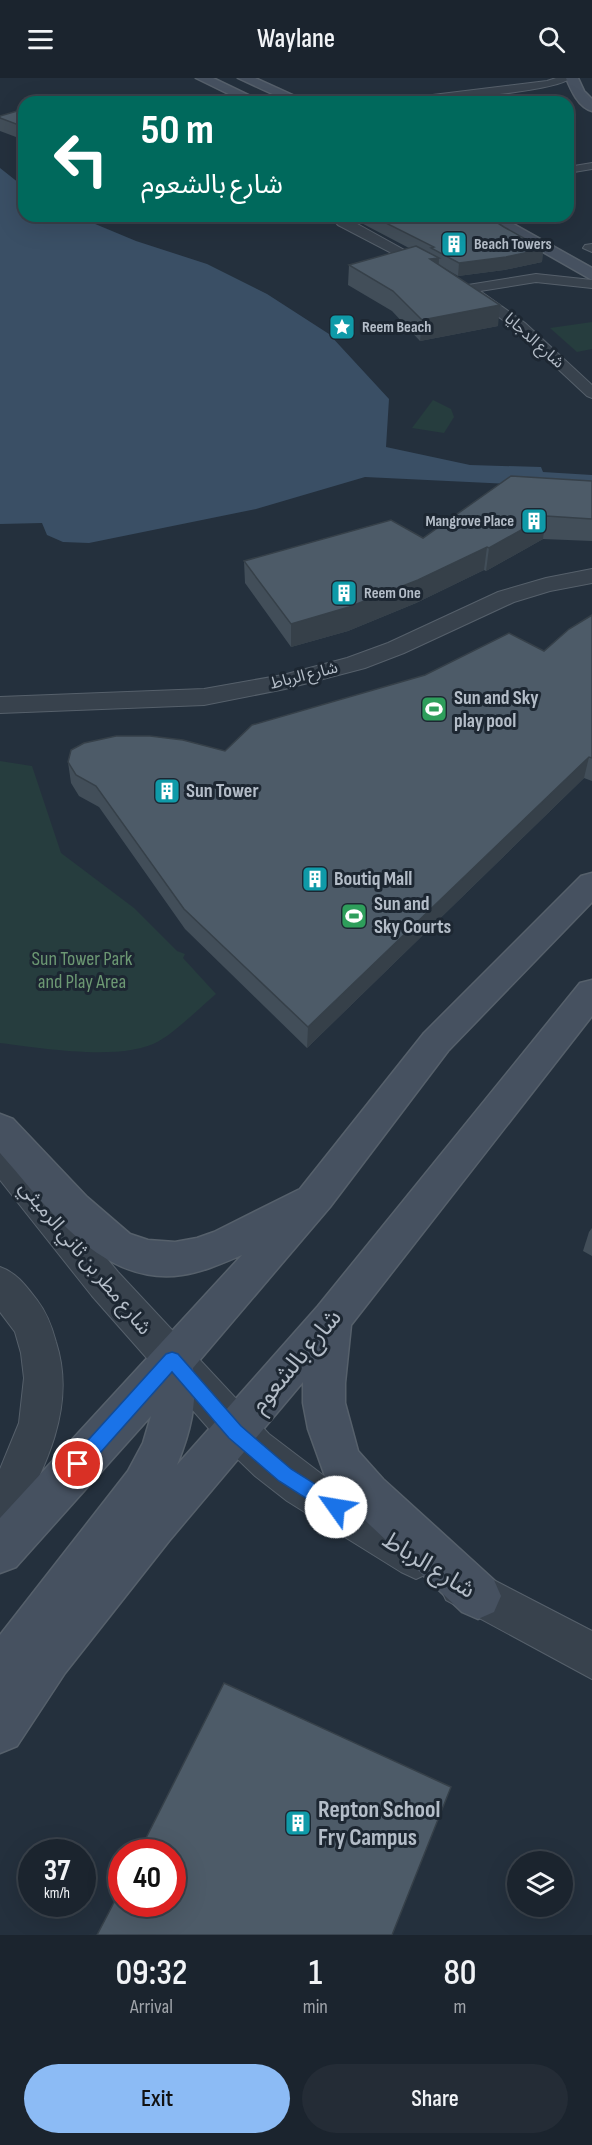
<!DOCTYPE html>
<html lang="en">
<head>
<meta charset="utf-8">
<style>
  :root { --surface:#1b242e; --page:#242c36; --text:#f1f3f6; --muted:#a0a4aa; --line:#39414a; --accent:#8cbbf5 }
  body { margin:0; font-family:"Sofia Sans Condensed","Noto Sans Arabic",sans-serif; background:var(--page); color:var(--text); height:100vh; display:flex; flex-direction:column; font-size:22px; white-space:nowrap }
  * { box-sizing:border-box; margin:0 }
  p { font-size:20px; color:var(--muted) }
  .icon { flex:none; width:33px; height:33px; fill:none; stroke:currentColor; stroke-width:2; stroke-linecap:round; stroke-linejoin:round }
  .map { position:relative; height:1857px; overflow:hidden }
  .sheet { display:flex; flex-direction:column; background:var(--surface); flex:1 }
  .sheet>* { flex:none }
  .top-card { position:absolute; left:18px; top:18px; width:556px; height:126px; border-radius:18px; box-shadow:0 6px 24px #0002,0 0 0 2px var(--line); background:#00695c; color:#fff; overflow:hidden }
  .buttons { position:absolute; left:507px; top:1773px; display:grid; gap:12px }
  .buttons a { display:grid; place-items:center; width:66px; height:66px; border-radius:50%; background:var(--surface); box-shadow:0 6px 24px #0002,0 0 0 2px var(--line); font-size:30px }
  .speed { position:absolute; left:18px; top:1761px; display:flex; gap:12px; font-size:30px; font-weight:700; text-align:center }
  .speed>* { display:grid; place-content:center; width:78px; height:78px; border-radius:50%; background:var(--surface); box-shadow:0 6px 24px #0002,0 0 0 2px var(--line); line-height:1 }
  .speed small { font-size:15px; font-weight:400 }
  .speed .limit { border:9px solid #d22; background:#fff; color:#111 }
  .pin { position:absolute; display:grid; place-items:center; width:51px; height:51px; color:#fff; margin:-26px; border:3px solid #fff; border-radius:50%; box-shadow:0 2px 6px #0007 }
  .me { position:absolute; width:66px; margin:-33px; rotate:302deg; stroke-linejoin:round; filter:drop-shadow(0 0 4px #0008) }
  .turn { display:flex; align-items:center; gap:21px; height:126px; padding:0 24px; font-size:27px }
  .turn .icon { width:78px; height:78px; stroke-width:2.5 }
  .turn b { display:block; font-size:42px; line-height:51px }
  .eta { display:flex; justify-content:space-evenly; align-items:center; height:102px; text-align:center }
  .eta b { font-size:36px; font-weight:600; line-height:42px }
  .button { display:flex; gap:12px; margin-top:auto; padding:12px 24px }
  .button a { flex:1; height:69px; border-radius:36px; background:var(--accent); color:#111; font-size:24px; font-weight:600; line-height:69px; text-align:center }
  .button a+a { background:var(--page); color:var(--text) }
  header { display:flex; justify-content:space-between; align-items:center; height:78px; padding:0 24px; background:var(--surface); font-size:27px; font-weight:600 }
  .map>svg:first-child { display:block }
  .green { fill:#263d3e }
  .water { fill:#3a4f65 }
  .lines { fill:none; stroke-linecap:round; stroke-linejoin:round }
  .minor-casing { stroke:#56606b; stroke-width:2 }
  .tertiary-casing { stroke:#56606b; stroke-width:2 }
  .secondary-casing { stroke:#56606b; stroke-width:3 }
  .minor { fill:#38424d; fill-rule:evenodd }
  .tertiary { fill:#38424d; fill-rule:evenodd }
  .secondary { fill:#465160; fill-rule:evenodd }
  .wall { fill:#424e59 }
  .shaded-wall { fill:#364049 }
  .building { fill:#4d5b68; stroke:#364049; stroke-width:1.5 }
  .route { fill:#1a73e8; stroke:#114b97; stroke-width:1.5 }
  .labels { text-anchor:middle; dominant-baseline:central; stroke-width:6; stroke-linejoin:round; paint-order:stroke }
  .far-poi-label { font-size:16px; font-weight:bold; fill:#b4bdc8; stroke:#1d2732; text-anchor:start }
  .far-street-label { font-size:16px; fill:#b4bdc8; stroke:#1d2732 }
  .poi-label { font-size:20px; font-weight:bold; fill:#b4bdc8; stroke:#1d2732; text-anchor:start }
  .park-label { font-size:20px; fill:#6c9873; stroke:#1d2732 }
  .street-label { font-size:20px; fill:#b4bdc8; stroke:#1d2732 }
  .near-street-label { font-size:24px; fill:#b4bdc8; stroke:#1d2732 }
  .near-poi-label { font-size:24px; font-weight:bold; fill:#b4bdc8; stroke:#1d2732; text-anchor:start }
</style>
</head>
<body>
<header><svg class="icon" aria-label="menu" viewBox="0 0 24 24"><path d="M4 6h16M4 12h16M4 18h16"/></svg>Waylane<svg class="icon" aria-label="search" viewBox="0 0 24 24"><circle cx="10" cy="10" r="6"/><path d="M15 15l6 6"/></svg></header>
<div class="map">
<svg width="592" height="1857" viewBox="0 0 592 1857">
  <rect width="100%" height="100%" fill="#24303d"/>
  <g class="green">
    <polygon points="592,244 592,271 577,274 550,250"/>
    <polygon points="433,322 451,331 454,339 444,355 412,350"/>
    <path d="M0,683L32,688L61,775L134,830L177,873L185,876L183,880L216,916C199,930 178,952 159,963C123,984 41,970 0,965Z"/>
  </g>
  <polygon class="water" points="0,90 24,109 24,138 76,138 136,163 207,186 267,216 329,256 389,321 386,369 470,387 541,389 543,394 592,397 592,410 365,399 256,431 89,465 63,464 47,457 42,445 0,446"/>
  <g class="lines">
    <defs>
      <g id="minor">
        <path d="M556,0H571C552,15 425,24 395,24L400,21L547,3Z"/>
        <polygon points="592,85 592,91 568,95 568,89"/>
        <polygon points="330,138 343,138 435,189 429,193 424,192 338,147"/>
        <polygon points="592,166 592,174 583,170 585,167"/>
        <polygon points="536,196 592,202 592,210 536,204 480,213 525,245 592,307 592,320 587,318 515,251 461,211 468,207"/>
      </g>
      <g id="tertiary">
        <polygon points="592,491 592,505 550,513 514,524 404,575 365,590 285,611 204,627 0,635 0,619 204,611 283,597 347,580 388,565 498,514 546,500"/>
        <polygon points="0,1062 12,1066 118,1194 269,1356 332,1404 431,1464 438,1479 431,1494 416,1501 401,1494 287,1423 255,1398 226,1370 92,1218 0,1102"/>
        <path d="M0,1189C17,1195 26,1208 37,1222C47,1235 52,1249 56,1264C77,1329 45,1390 15,1447L0,1453V1391L19,1345L24,1300L21,1275L15,1254L0,1234Z"/>
        <polygon points="461,1485 592,1553 592,1601 446,1522 439,1507 446,1492"/>
      </g>
      <g id="secondary">
        <polygon points="196,0 213,0 263,24 245,24"/>
        <polygon points="238,0 255,0 308,24 290,24"/>
        <path d="M566,0H578L584,13L592,21V33C578,29 571,12 566,0Z"/>
        <polygon points="480,138 499,138 592,190 592,202"/>
        <path d="M592,795V824L448,973L330,1129L193,1290C198,1324 190,1355 177,1387L318,1228L580,905L592,902V938L351,1247L345,1305V1325L358,1373L383,1401L494,1502L501,1518L494,1534L478,1541L462,1534L353,1431L326,1401L308,1351L303,1325V1304L169,1463L65,1595L17,1668L0,1675V1557L128,1393L143,1365L151,1338L16,1489L0,1495V1440L242,1177C223,1185 203,1194 182,1197C101,1209 47,1128 0,1075V1036L13,1041L87,1119L130,1156L148,1162L175,1164L197,1160L214,1154L300,1111L424,955L581,798Z"/>
      </g>
    </defs>
    <use href="#minor" class="minor-casing"/>
    <use href="#tertiary" class="tertiary-casing"/>
    <use href="#secondary" class="secondary-casing"/>
    <use href="#minor" class="minor"/>
    <use href="#tertiary" class="tertiary"/>
    <use href="#secondary" class="secondary"/>
  </g>
  <g class="wall">
    <polygon points="24,31 24,62 0,53 0,38"/>
    <polygon points="348,138 487,138 504,149 543,171 542,184 504,192 458,198 444,190 498,248 420,263 392,233 348,207 349,187 409,170"/>
    <polygon points="592,403 592,463 543,461 486,493 484,492 416,525 348,553 291,569 245,505 244,483 423,460"/>
    <polygon points="592,537 592,703 584,700 307,970 185,851 99,729 79,718 71,705 68,684 225,673 544,573"/>
    <polygon points="592,1150 592,1178 583,1173 589,1154"/>
  </g>
  <g class="shaded-wall">
    <polygon points="543,171 542,184 504,192 458,198 459,185"/>
    <polygon points="439,180 438,200 430,181"/>
    <polygon points="500,227 498,248 420,263 422,242"/>
    <polygon points="546,438 543,461 486,493 489,470"/>
    <polygon points="487,469 484,492 416,525 348,553 291,569 291,546"/>
    <polygon points="589,679 584,700 307,970 308,949"/>
  </g>
  <g class="building">
    <polygon points="24,31 24,49 0,40 0,38"/>
    <polygon points="372,138 487,138 504,149 543,171 506,179 459,185 431,170 434,169"/>
    <polygon points="416,168 439,180 430,181 500,227 422,242 393,213 349,187"/>
    <polygon points="511,398 592,403 592,441 546,438 489,470 487,469 418,502 349,529 291,546 244,483 391,442 423,460"/>
    <polygon points="592,537 592,680 589,679 308,949 184,831 96,708 76,697 68,684 71,672 84,665 116,658 150,658 183,662 225,673 252,647 425,597 509,555 544,573 569,551"/>
    <polygon points="224,1605 451,1709 392,1857 97,1857 122,1809 122,1826 172,1826 172,1774 139,1774"/>
  </g>
  <polygon class="route" points="172,1274 178,1276 241,1348 291,1391 342,1423 345,1429 342,1435 336,1438 329,1435 279,1403 229,1360 172,1294 84,1393 78,1395 72,1393 69,1386 72,1380 166,1276"/>
  <defs>
    <symbol id="building-square" viewBox="-11 -11 22 22"><rect x="-9" y="-9" width="18" height="18" rx="4" fill="#0f9aa8" stroke="#1d2732"/><path d="M-4-6H4V6H1V3H-1V6H-4ZM-2.5-4.3h1.7v1.8h-1.7ZM.8-4.3h1.7v1.8H.8ZM-2.5-1h1.7V.8h-1.7ZM.8-1h1.7V.8H.8Z" fill="#fff"/></symbol>
    <symbol id="sight-square" viewBox="-11 -11 22 22"><rect x="-9" y="-9" width="18" height="18" rx="4" fill="#0f9aa8" stroke="#1d2732"/><path d="M0-6L1.8-2.2L6-1.7L2.9 1.2L3.7 5.4L0 3.3L-3.7 5.4L-2.9 1.2L-6-1.7L-1.8-2.2Z" fill="#fff"/></symbol>
    <symbol id="stadium-square" viewBox="-11 -11 22 22"><rect x="-9" y="-9" width="18" height="18" rx="4" fill="#2e9e5b" stroke="#1d2732"/><path d="M0-5a6.5 5 0 1 0 0 10a6.5 5 0 1 0 0-10ZM-3.5-1.8h7v3.6h-7Z" fill="#fff"/></symbol>
  </defs>
  <g fill-rule="evenodd">
    <use href="#building-square" x="439" y="151" width="30" height="30"/>
    <use href="#sight-square" x="327" y="234" width="30" height="30"/>
    <use href="#building-square" x="519" y="428" width="30" height="30"/>
    <use href="#building-square" x="329" y="500" width="30" height="30"/>
    <use href="#stadium-square" x="419" y="616" width="30" height="30"/>
    <use href="#building-square" x="152" y="698" width="30" height="30"/>
    <use href="#building-square" x="300" y="786" width="30" height="30"/>
    <use href="#stadium-square" x="339" y="823" width="30" height="30"/>
    <use href="#building-square" x="283" y="1730" width="30" height="30"/>
  </g>
  <g class="labels">
    <g class="far-poi-label">
      <text x="474" y="166">Beach Towers</text>
      <text x="362" y="249">Reem Beach</text>
      <text x="514" y="443" text-anchor="end">Mangrove Place</text>
      <text x="364" y="515">Reem One</text>
    </g>
    <g class="far-street-label">
      <text transform="translate(534 263) rotate(42)">شارع الدجايا</text>
      <text transform="translate(304 598) rotate(-14)">شارع الرباط</text>
    </g>
    <g class="poi-label">
      <text x="454" y="620">Sun and Sky<tspan x="454" dy="23">play pool</tspan></text>
      <text x="186" y="713">Sun Tower</text>
      <text x="334" y="801">Boutiq Mall</text>
      <text x="374" y="826">Sun and<tspan x="374" dy="23">Sky Courts</tspan></text>
    </g>
    <g class="park-label">
      <text x="82" y="881">Sun Tower Park<tspan x="82" dy="23">and Play Area</tspan></text>
    </g>
    <g class="street-label">
      <text transform="translate(85 1180) rotate(50)">شارع مطر بن ثاني الرميثي</text>
    </g>
    <g class="near-street-label">
      <text transform="translate(296 1283) rotate(-50)">شارع بالشعوم</text>
      <text transform="translate(429 1487) rotate(32)">شارع الرباط</text>
    </g>
    <g class="near-poi-label">
      <text x="318" y="1731">Repton School<tspan x="318" dy="28">Fry Campus</tspan></text>
    </g>
  </g>
</svg>
<div class="buttons">
<a><svg class="icon" aria-label="layers" viewBox="0 0 24 24"><path d="M12 4l9 5-9 5-9-5zM3 14l9 5 9-5"/></svg></a>
</div>
<div class="speed"><div>37<small>km/h</small></div><div class="limit">40</div></div>
<div class="pin" style="left:78px;top:1386px;background:#d93025"><svg class="icon" aria-label="arrive" viewBox="0 0 24 24"><path d="M6 21V4h12l-3 4 3 4H6"/></svg></div>
<svg class="me" style="left:336px;top:1429px" viewBox="-20 -20 40 40"><circle r="19" fill="#fff"/><path d="M0-13L10 11 0 6-10 11z" fill="#1a73e8"/></svg>
<div class="top-card">
<div class="turn"><svg class="icon" aria-label="left" viewBox="0 0 24 24"><path d="M17 20v-9H6M10 6l-5 5 5 5"/></svg><div><b>50 m</b>شارع بالشعوم</div></div>
</div>
</div>
<section class="sheet">
<div class="eta">
<div><b>09:32</b><p>Arrival</p></div>
<div><b>1</b><p>min</p></div>
<div><b>80</b><p>m</p></div>
</div>
<div class="button"><a>Exit</a><a>Share</a></div>
</section>
</body>
</html>
